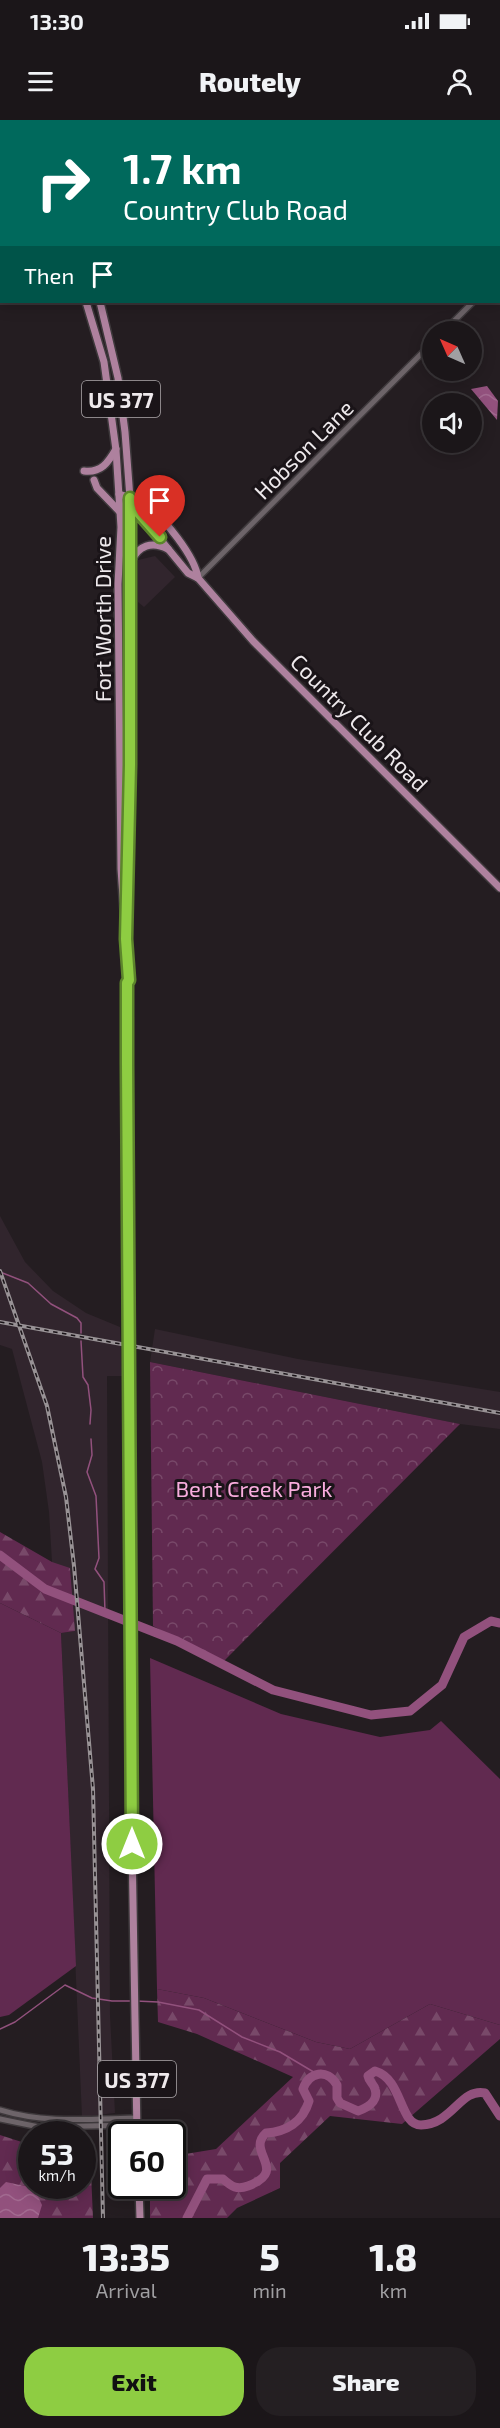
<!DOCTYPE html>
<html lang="en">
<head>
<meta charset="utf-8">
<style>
  :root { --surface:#1b1619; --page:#241f22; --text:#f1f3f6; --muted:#a09fa2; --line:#393538; --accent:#8ecd42 }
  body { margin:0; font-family:"Exo 2",sans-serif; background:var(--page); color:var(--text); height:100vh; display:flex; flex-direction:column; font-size:22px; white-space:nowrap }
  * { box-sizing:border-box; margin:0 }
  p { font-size:20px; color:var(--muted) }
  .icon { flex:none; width:33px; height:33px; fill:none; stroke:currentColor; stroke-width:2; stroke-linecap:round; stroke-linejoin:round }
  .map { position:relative; height:2098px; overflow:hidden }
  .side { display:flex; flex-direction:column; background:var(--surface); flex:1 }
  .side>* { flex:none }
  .top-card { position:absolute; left:0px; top:0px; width:501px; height:183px; box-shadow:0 3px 15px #0003,0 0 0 2px var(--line); background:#00695c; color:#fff; overflow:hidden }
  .needle { width:39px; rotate:315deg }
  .controls { position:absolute; left:422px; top:201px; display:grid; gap:12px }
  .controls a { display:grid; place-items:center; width:60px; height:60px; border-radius:50%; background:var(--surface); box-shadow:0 3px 15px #0003,0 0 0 2px var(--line); font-size:30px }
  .speed { position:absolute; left:18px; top:2001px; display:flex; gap:12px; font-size:30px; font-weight:700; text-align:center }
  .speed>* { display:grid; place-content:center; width:78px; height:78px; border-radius:50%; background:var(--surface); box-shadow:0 3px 15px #0003,0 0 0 2px var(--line); line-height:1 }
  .speed small { font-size:15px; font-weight:400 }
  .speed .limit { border:3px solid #111; border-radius:9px; background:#fff; color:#111 }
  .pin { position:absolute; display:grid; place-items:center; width:51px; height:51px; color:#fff; margin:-62px -26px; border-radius:50% 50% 50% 0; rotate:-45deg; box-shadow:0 0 6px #0007 }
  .pin .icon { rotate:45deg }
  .me { position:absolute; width:66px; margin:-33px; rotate:0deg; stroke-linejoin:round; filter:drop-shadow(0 0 4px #0008) }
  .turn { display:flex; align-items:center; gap:21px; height:126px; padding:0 24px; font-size:27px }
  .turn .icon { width:78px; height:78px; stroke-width:2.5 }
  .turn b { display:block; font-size:42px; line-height:51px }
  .then { display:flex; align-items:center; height:57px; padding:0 24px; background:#0003; gap:12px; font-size:22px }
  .eta { display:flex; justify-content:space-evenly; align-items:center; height:102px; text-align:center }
  .eta b { font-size:36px; font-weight:800; line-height:42px }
  .cta { display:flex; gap:12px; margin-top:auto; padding:12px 24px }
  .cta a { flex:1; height:69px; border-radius:24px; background:var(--accent); color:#111; font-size:24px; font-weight:800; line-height:69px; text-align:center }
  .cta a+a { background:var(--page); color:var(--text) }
  .status { display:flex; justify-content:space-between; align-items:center; height:42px; padding:0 30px; background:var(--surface); direction:ltr }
  .status svg { height:16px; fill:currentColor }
  header { display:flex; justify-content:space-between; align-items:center; height:78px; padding:0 24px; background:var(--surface); font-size:27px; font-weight:800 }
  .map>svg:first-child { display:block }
  .built { fill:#31252d }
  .green { fill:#612a50 }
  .forest { fill:url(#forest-firs) }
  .park { fill:url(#park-crowns) }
  .water { fill:url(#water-waves) }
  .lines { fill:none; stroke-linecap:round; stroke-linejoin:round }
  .stream { stroke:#92517d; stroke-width:1.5 }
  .river { stroke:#92517d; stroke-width:9 }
  .minor-casing { stroke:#3e393c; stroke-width:8 }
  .major-casing { stroke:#3e393c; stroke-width:10 }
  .minor { stroke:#6d6469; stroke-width:5 }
  .major { stroke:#ae819e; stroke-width:7 }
  .rail-casing { stroke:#989295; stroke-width:4 }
  .rail { stroke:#1a1418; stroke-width:1.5; stroke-dasharray:4.5; stroke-linecap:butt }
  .route-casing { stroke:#5c852b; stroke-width:15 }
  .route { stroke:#8ecd42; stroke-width:10 }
  .labels { text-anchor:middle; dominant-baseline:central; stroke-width:6; stroke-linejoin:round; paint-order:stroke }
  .shield { fill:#1a1418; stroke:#aea9ac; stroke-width:1.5 }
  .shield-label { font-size:21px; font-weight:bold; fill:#eee9ec }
  .street-label { font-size:22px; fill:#eee9ec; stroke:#1a1418 }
  .park-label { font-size:22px; fill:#f9adde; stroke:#1a1418 }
</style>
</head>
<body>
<div class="status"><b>13:30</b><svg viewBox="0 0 49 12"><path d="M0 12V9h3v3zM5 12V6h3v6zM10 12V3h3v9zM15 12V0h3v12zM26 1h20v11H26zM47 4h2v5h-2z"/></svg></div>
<header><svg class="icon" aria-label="menu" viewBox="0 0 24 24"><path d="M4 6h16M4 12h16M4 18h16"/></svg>Routely<svg class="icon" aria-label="person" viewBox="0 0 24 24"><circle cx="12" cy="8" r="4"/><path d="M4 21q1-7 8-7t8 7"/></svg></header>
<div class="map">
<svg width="500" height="2098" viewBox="0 0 500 2098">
  <defs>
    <pattern id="forest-firs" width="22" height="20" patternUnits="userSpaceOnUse" patternTransform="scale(1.5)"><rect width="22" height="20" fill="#612a50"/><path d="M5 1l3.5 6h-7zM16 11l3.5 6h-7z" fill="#784969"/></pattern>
    <pattern id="park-crowns" width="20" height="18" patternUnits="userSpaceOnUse" patternTransform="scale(1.5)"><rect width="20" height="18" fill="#612a50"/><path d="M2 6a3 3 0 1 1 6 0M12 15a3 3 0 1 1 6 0" fill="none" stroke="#784969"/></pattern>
    <pattern id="water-waves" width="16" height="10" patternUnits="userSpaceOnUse" patternTransform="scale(1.5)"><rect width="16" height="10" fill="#92517d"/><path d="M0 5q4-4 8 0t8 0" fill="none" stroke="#a26a90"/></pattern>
  </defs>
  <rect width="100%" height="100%" fill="#241d21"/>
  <g class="built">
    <polygon points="155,436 175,457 144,487 138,482 138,440"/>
    <polygon points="0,1096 25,1142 53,1171 86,1193 120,1207 122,1256 107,1256 110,1895 115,1993 82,1997 61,1513 75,1511 52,1442 49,1392 42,1342 12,1229 0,1225"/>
    <polygon points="155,1209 298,1239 500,1272 500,1309 460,1304 150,1242"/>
  </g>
  <g class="green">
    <polygon points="0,1483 61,1513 76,1846 9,1895 0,1897"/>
    <polygon points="150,1538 281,1594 380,1617 430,1610 441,1601 500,1659 500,1905 430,1884 350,1929 316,1922 204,1878 157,1869"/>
  </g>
  <g class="forest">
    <polygon points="0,1412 52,1442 70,1448 75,1511 61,1513 0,1483"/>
    <polygon points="157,1869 204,1878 316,1922 350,1929 430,1884 500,1905 500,1919 402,2004 330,1996 280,2043 280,2068 237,2088 227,2098 150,2098 150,2066 172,2066 173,2036 216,2029 293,1957 197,1914 158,1902"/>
    <polygon points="0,2015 31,2025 32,2066 82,2066 83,2030 90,2030 93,2098 0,2098"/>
  </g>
  <polygon class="park" points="150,1242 460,1304 222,1543 153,1506"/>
  <g class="water">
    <polygon points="487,266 498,281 497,300 471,269"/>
    <polygon points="6,2062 34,2068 42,2085 38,2098 0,2098 0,2068"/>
  </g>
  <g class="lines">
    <g class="stream">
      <polyline points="0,1152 28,1163 51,1184 77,1198 81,1203 81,1213"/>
      <polyline points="81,1221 83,1257 88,1265 91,1290 90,1304"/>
      <polyline points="91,1319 92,1335 87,1352 96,1376 99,1438 95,1449 104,1462 105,1492"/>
      <polyline points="136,1881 158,1882 199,1890 242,1917 280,1932 317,1954"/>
      <polyline points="0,1909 15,1902 65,1865 92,1878 112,1881 132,1881"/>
    </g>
    <g class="river">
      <polyline points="0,1435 45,1469 177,1521 273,1570 371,1595 410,1591 442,1565 464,1517 491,1501 500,1503"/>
      <path d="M187,2098L207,2059H223C232,2067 237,2070 248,2066C290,2050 245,2032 266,2013C286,2012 303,2002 309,1981L303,1969C309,1952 327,1948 337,1965V1978L340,1983L358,1991C367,1988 379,1981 375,1969C374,1964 369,1962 368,1956L375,1951C403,1959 399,2005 421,2005C453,2004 460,1968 485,1973L500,1996"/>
    </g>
    <defs>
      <g id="minor">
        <polyline points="443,212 473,182"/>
        <polyline points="198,458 432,223"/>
        <path d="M0,1990C44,2004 91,1999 137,1998"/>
        <polyline points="0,1999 39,2007 137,2005"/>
      </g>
      <g id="major">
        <polyline points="7,0 8,2"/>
        <polyline points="23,0 24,2"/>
        <polyline points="86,182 104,242 116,330 121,407 118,464 121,749 129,860 127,863 132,1724 137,2014"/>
        <polyline points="100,182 118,258 125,312 130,378 130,646 127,784"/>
        <path d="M84,351C101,353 108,343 116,329"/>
        <polyline points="94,360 97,368 120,392"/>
        <path d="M119,374C127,377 138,379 146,385C164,398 195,436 198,458"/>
        <polyline points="131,380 137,391 188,453 198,458 253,521 500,768"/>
        <path d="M131,442C138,425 152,421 168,429"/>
        <polyline points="139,2066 140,2098"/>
      </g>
    </defs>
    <use href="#minor" class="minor-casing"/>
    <use href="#major" class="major-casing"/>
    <use href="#minor" class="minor"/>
    <use href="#major" class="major"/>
    <defs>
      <g id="rail">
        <polyline points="0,1151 47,1286 66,1377 74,1446 93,1669 103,2098"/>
        <polyline points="0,1202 500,1293"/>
      </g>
    </defs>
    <use href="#rail" class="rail-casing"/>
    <use href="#rail" class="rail"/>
  </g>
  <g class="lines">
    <defs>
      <polyline id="route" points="132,1724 127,944 127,863 129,860 126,819 130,645 130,378 137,391 160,417"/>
    </defs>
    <use href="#route" class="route-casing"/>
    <use href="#route" class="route"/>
  </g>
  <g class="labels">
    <g class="shield">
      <rect x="82" y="261" width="78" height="36" rx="4.5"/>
      <rect x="98" y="1941" width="78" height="36" rx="4.5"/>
    </g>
    <g class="shield-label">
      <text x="121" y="279">US 377</text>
      <text x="137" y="1959">US 377</text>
    </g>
    <g class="street-label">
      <text transform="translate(303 329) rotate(-45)">Hobson Lane</text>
      <text transform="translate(102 499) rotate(-90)">Fort Worth Drive</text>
      <text transform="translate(360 602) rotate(45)">Country Club Road</text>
    </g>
    <g class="park-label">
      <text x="254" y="1368">Bent Creek Park</text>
    </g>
  </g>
</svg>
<div class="controls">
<a><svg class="needle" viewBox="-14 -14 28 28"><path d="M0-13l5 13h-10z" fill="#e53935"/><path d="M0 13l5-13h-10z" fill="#a09fa2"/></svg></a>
<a><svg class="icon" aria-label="sound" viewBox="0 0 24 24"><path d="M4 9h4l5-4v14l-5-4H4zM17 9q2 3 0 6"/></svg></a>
</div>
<div class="speed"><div>53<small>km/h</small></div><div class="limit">60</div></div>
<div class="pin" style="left:160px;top:417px;background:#d93025"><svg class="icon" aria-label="arrive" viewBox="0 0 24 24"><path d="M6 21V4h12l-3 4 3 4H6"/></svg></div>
<svg class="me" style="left:132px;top:1724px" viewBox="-20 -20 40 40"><circle r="17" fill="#8ecd42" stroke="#fff" stroke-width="3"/><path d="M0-11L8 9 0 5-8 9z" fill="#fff"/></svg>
<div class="top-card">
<div class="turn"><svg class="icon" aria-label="right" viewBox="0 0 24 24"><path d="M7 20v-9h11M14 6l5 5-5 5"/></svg><div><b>1.7 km</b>Country Club Road</div></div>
<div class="then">Then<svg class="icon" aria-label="arrive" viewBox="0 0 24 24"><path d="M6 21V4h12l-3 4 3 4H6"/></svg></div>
</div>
</div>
<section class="side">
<div class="eta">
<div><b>13:35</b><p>Arrival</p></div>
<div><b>5</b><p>min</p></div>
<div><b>1.8</b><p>km</p></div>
</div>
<div class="cta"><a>Exit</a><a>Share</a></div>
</section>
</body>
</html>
